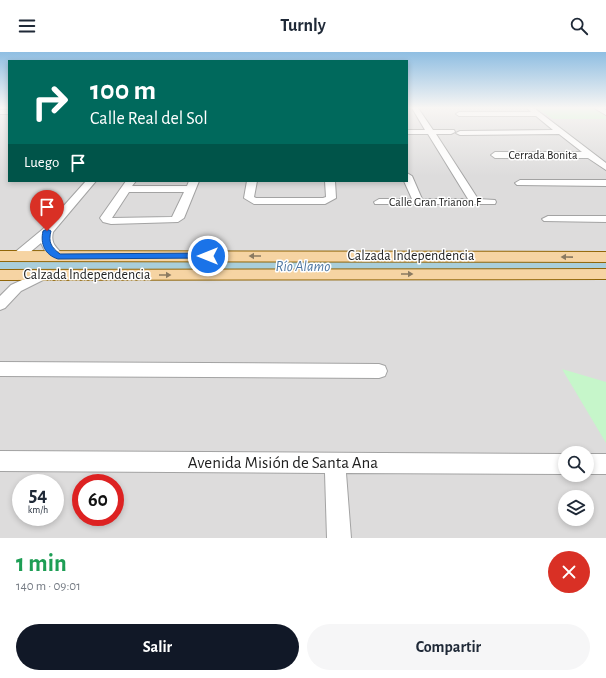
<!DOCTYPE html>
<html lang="es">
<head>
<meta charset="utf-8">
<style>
  :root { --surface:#fff; --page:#f6f6f7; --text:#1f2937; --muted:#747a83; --accent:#111827 }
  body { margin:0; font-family:"Alegreya Sans",sans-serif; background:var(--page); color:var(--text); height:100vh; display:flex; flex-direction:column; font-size:15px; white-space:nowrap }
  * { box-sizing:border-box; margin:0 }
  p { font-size:13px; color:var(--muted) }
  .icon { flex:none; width:22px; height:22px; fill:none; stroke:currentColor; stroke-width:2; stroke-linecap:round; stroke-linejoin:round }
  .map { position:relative; height:486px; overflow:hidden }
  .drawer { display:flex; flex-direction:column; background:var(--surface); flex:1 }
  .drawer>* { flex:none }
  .top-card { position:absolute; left:8px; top:8px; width:400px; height:122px; border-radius:0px; box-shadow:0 2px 6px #0003; background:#00695c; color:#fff; overflow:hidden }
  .tools { position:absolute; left:558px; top:394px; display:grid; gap:8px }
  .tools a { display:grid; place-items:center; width:36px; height:36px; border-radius:50%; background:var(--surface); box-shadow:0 2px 6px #0003; font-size:20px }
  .speed { position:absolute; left:12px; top:422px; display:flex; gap:8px; font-size:20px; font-weight:700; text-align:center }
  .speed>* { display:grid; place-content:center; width:52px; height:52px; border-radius:50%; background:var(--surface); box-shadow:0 2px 6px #0003; line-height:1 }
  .speed small { font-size:10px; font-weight:400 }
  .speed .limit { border:6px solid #d22; background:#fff; color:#111 }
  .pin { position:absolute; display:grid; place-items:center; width:34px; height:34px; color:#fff; margin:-41px -17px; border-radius:50% 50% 50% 0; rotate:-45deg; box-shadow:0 0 4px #0007 }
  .pin .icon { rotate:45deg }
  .me { position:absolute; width:44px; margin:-22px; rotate:270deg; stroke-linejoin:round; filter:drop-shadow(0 0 3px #0008) }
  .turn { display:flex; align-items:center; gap:14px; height:84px; padding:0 16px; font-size:18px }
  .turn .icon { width:52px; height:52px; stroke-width:2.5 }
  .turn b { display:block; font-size:28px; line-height:34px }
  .then { display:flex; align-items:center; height:38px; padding:0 16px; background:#0003; gap:8px; font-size:15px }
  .round { display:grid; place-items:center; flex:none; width:42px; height:42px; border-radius:21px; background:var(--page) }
  .overview { display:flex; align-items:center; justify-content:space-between; height:68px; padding:0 16px }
  h1 { font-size:24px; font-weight:700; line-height:30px; color:#1e9e55 }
  .cta { display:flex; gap:8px; margin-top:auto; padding:8px 16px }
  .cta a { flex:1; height:46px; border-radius:24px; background:var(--accent); color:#fff; font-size:16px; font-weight:700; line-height:46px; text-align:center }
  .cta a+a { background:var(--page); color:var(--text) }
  header { display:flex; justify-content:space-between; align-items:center; height:52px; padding:0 16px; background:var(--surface); font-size:18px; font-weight:700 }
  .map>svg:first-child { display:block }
  .residential { fill:#dddcdc; fill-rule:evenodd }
  .park { fill:#c6f6ca }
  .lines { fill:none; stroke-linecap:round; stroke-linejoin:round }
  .river { fill:#a9ceda; fill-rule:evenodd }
  .minor-casing { stroke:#a3a3a3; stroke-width:2 }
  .major-casing { stroke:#916609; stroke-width:2 }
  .minor { fill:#fff; fill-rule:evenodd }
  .major { fill:#f6d4a3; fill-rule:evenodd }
  .oneway { fill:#8a7a61 }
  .route { fill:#1a73e8; stroke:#114b97 }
  .labels { text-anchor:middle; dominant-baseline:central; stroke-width:3; stroke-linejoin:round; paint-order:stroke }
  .far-street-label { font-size:12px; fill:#1f1f1f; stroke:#fff }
  .street-label { font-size:14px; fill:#1f1f1f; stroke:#fff }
  .water-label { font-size:15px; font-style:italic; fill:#4d76a1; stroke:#fff }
  .near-street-label { font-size:17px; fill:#1f1f1f; stroke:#fff }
</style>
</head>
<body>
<header><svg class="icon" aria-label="menu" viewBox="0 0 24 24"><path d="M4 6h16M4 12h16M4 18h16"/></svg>Turnly<svg class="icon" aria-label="search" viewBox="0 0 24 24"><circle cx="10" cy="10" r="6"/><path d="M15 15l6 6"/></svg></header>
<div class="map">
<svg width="606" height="486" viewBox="0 0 606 486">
  <rect width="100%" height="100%" fill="#efece6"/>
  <path class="residential" d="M0,56H9V129H407V56H606V486H0ZM565,401H587V423H565ZM21,431H55V465H21ZM81,431H115V465H81ZM565,445H587V467H565Z"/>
  <g class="park">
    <polygon points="537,56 594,56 606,64 606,67 553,67"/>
    <polygon points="562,317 606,330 606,391"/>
  </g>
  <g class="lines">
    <polygon class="river" points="606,207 606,219 0,220 0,208"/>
    <defs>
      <g id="minor">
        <polygon points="412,56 418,56 433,78 454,78 455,80 451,82 436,82 478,147 495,148 496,150 495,152 375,152 374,150 379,147 412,147 404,129 407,129 407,121 412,124 422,147 468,147 428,82 407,82 407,78 425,78"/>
        <polygon points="527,56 534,56 606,111 606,118 588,106 495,106 491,103 495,100 582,100 559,82 460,83 456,81 460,79 553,78 536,64 459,64 456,62 459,60 531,60"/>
        <polygon points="594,56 602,56 606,58 606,63"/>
        <rect x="0" y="58" width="9" height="4"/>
        <polygon points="520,128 606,128 606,134 517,133 515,131"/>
        <path d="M86,129H96L53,180C50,193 57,195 64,204L62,207H54L45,199L41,191L22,207H14L12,204L14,201L43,177Z"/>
        <path d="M126,129H136L132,134H187L189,129H199L184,166L178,170L111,172L103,170L100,166ZM129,140H184L172,165L112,166Z"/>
        <polygon points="247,129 257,129 254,145 256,146 323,146 326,145 325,129 335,129 336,146 325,152 254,152 244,146"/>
        <polygon points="548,164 606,164 606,170 544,169 542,167"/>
        <polygon points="42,219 47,220 49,223 47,226 21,239 5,256 0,258 0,244 11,233"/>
        <polygon points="0,310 379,312 385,314 387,319 385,324 379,326 0,324"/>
        <polygon points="0,399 565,402 565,422 346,421 351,486 327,486 325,421 0,419"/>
        <rect x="587" y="402" width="19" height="20"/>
      </g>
      <g id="major">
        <polygon points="0,199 606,200 606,210 0,209"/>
        <polygon points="606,217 606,227 0,228 0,218"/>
      </g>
    </defs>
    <use href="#minor" class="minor-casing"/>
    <use href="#major" class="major-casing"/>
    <use href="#minor" class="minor"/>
    <use href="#major" class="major"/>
  </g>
  <defs><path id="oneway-solid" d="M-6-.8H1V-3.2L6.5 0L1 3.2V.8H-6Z"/></defs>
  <g class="oneway">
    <use href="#oneway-solid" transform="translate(255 204) rotate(180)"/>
    <use href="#oneway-solid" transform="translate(567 205) rotate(-179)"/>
    <use href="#oneway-solid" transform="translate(407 222)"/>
    <use href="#oneway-solid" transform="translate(165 223)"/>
  </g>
  <linearGradient id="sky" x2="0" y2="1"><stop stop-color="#8fbee2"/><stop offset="0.45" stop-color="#f8f6f4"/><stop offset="1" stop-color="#f8f6f4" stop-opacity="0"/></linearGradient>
  <rect width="606" height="124" fill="url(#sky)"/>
  <path class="route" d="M47,177L51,179C48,190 51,195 60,202L208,201L212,204L208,206L58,207C45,203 40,192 43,179Z"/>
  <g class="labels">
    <g class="far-street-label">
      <text x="543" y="103">Cerrada Bonita</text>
      <text x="435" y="150">Calle Gran Trianon F</text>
    </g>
    <g class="street-label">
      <text x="411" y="204">Calzada Independencia</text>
      <text x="87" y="223">Calzada Independencia</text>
    </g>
    <g class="water-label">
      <text x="303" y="214">Río Alamo</text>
    </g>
    <g class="near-street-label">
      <text x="283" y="410">Avenida Misión de Santa Ana</text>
    </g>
  </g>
</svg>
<div class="tools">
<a><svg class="icon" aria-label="search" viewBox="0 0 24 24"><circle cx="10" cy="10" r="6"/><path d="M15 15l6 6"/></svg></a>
<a><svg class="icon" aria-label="layers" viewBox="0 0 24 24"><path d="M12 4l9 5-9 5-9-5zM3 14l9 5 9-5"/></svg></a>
</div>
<div class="speed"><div>54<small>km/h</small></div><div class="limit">60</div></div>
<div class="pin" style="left:47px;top:179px;background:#d93025"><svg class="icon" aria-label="arrive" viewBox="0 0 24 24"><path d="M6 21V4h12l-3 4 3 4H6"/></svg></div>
<svg class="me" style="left:208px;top:204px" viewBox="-20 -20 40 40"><circle r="17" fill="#1a73e8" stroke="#fff" stroke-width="3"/><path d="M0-11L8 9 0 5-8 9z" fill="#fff"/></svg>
<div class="top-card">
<div class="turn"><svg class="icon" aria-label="right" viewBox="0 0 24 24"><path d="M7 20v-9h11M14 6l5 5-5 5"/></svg><div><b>100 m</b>Calle Real del Sol</div></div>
<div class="then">Luego<svg class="icon" aria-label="arrive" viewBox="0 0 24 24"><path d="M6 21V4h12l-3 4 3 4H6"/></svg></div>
</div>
</div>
<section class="drawer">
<div class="overview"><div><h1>1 min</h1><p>140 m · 09:01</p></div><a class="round" style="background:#d93025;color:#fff"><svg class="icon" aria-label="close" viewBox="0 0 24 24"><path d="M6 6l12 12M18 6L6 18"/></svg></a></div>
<div class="cta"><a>Salir</a><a>Compartir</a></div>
</section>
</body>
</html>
